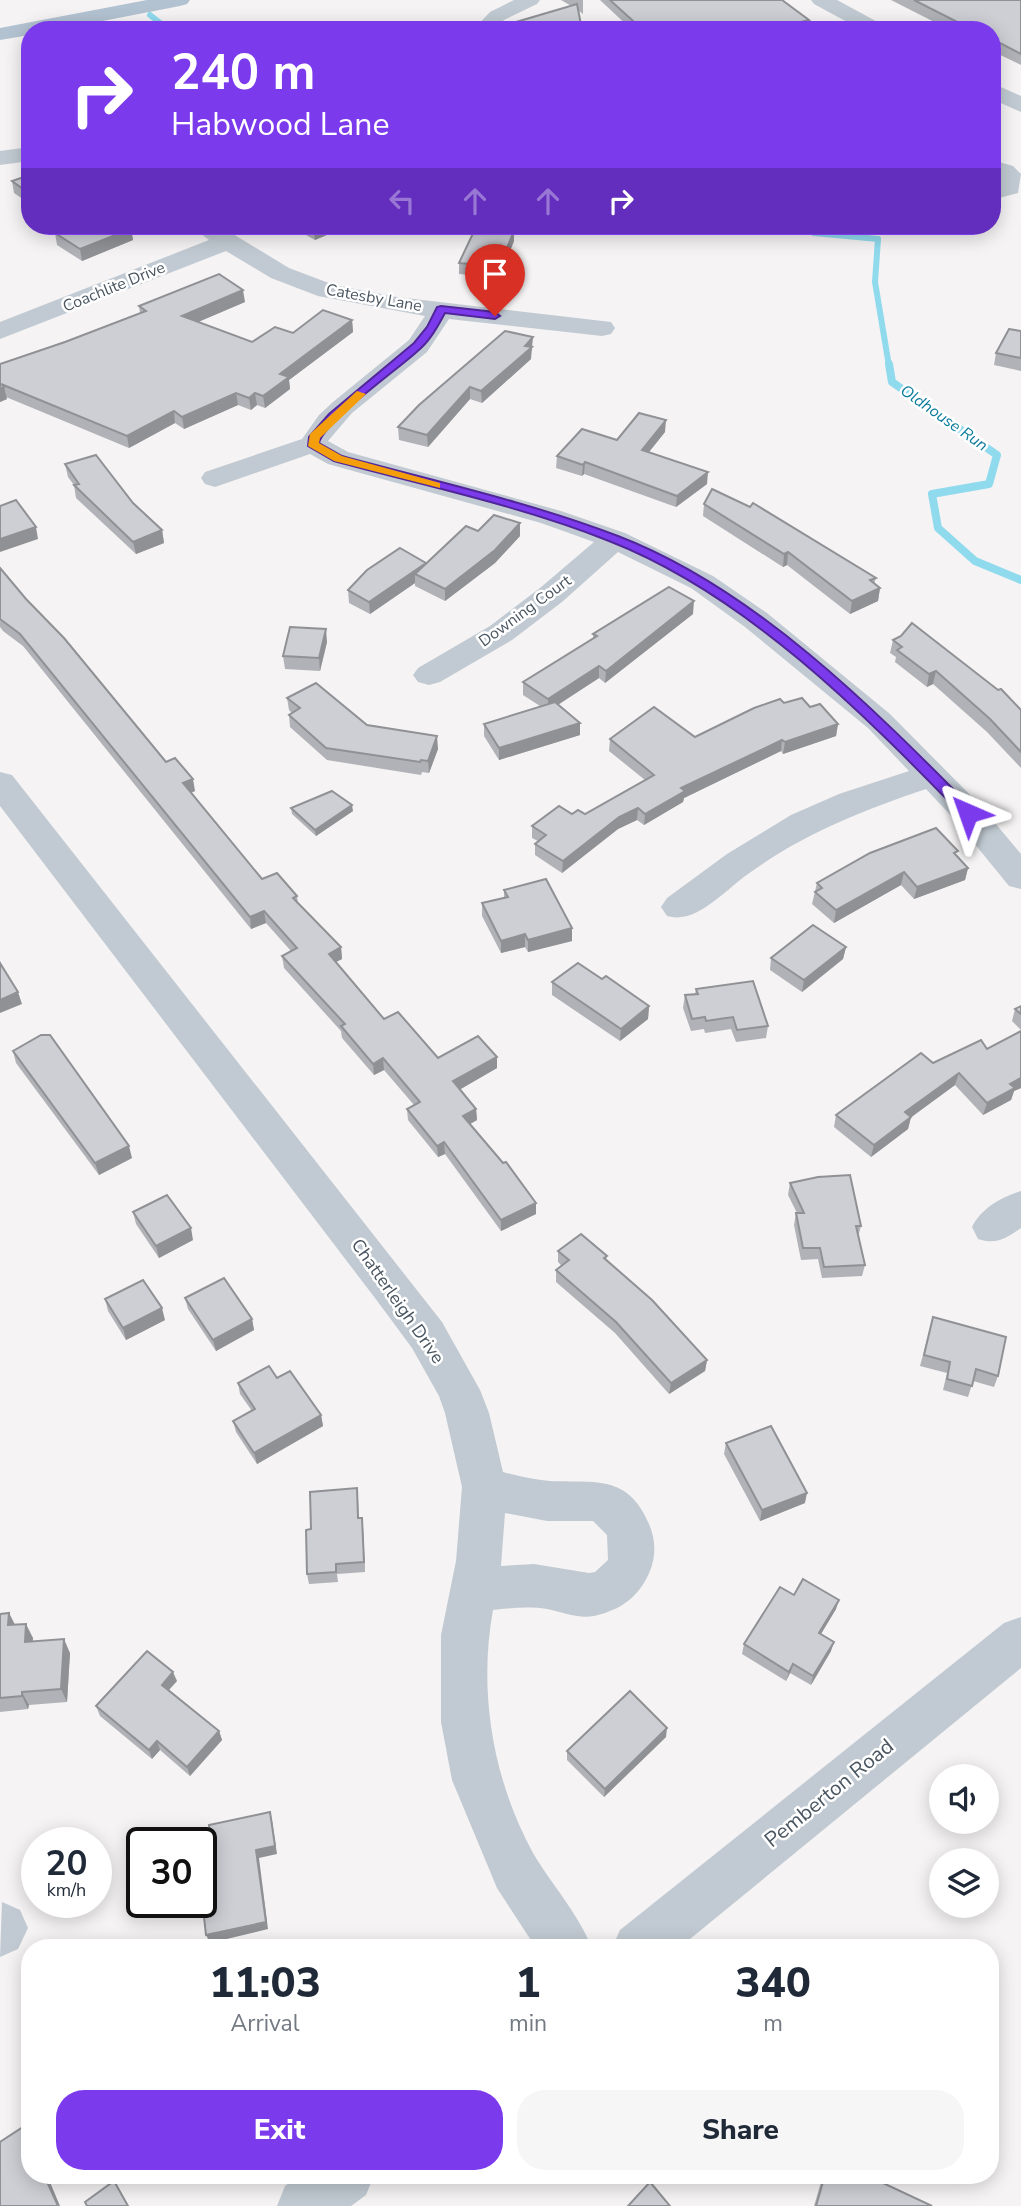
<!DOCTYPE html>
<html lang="en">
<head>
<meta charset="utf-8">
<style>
  :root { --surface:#fff; --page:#f6f6f7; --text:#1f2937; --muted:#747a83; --accent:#7c3aed }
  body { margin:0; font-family:"Nunito Sans",sans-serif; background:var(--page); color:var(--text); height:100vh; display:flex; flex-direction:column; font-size:26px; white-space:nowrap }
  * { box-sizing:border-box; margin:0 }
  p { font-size:23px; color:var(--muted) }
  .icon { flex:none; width:38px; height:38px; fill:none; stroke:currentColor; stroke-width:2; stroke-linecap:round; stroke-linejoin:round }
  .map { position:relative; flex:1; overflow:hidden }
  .details { position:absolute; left:21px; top:1939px; width:978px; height:245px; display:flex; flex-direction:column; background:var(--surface); border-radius:28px; box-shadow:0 4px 18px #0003 }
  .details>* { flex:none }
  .hud { position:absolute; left:21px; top:21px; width:980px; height:214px; border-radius:28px; box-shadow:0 4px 18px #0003; background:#7c3aed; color:#fff; overflow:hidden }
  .buttons { position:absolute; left:929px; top:1764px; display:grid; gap:14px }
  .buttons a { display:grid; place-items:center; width:70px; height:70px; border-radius:50%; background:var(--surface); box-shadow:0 4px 18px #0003; font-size:35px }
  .speed { position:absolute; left:21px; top:1827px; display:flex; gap:14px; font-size:35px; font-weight:700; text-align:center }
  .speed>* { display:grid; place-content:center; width:91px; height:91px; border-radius:50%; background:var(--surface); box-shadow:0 4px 18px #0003; line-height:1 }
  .speed small { font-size:18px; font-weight:400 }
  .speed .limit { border:4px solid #111; border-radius:10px; background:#fff; color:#111 }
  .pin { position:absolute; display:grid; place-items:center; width:60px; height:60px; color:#fff; margin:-72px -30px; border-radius:50% 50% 50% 0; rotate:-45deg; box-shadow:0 0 7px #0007 }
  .pin .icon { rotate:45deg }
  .me { position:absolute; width:77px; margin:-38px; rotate:317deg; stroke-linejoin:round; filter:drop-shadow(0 0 5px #0008) }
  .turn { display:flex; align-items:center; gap:24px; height:147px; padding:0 35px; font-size:32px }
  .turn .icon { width:91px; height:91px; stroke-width:2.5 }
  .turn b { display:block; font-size:49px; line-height:60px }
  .lanes { display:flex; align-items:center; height:66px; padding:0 35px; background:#0003; justify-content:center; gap:35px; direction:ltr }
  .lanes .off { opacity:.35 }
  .eta { display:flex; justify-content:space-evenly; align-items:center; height:119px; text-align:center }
  .eta b { font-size:42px; font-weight:800; line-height:49px }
  .cta { display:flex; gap:14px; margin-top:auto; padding:14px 35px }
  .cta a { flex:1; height:80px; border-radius:28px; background:var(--accent); color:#fff; font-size:28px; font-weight:800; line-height:80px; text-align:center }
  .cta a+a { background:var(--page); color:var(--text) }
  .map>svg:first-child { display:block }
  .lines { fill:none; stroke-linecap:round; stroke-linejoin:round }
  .stream-far1 { stroke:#90daee; stroke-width:6 }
  .stream { stroke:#90daee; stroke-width:8 }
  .minor { fill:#c1cad2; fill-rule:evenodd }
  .major { fill:#b3c2d1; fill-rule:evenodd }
  .wall { fill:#b0b2b7 }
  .shaded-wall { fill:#909195 }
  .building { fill:#cdcfd5; stroke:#909195; stroke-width:2 }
  .route { fill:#7c3aed; stroke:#51269a; stroke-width:2 }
  .slow { fill:#f59e0b }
  .labels { text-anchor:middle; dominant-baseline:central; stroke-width:5; stroke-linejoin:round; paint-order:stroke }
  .far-street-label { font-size:16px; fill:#4a5661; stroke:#fff }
  .far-water-label { font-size:16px; font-style:italic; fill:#0c7c9b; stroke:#fff }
  .street-label { font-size:18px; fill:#4a5661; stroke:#fff }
  .near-street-label { font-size:21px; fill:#4a5661; stroke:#fff }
</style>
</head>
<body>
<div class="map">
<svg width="1021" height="2206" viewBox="0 0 1021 2206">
  <rect width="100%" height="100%" fill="#f5f3f3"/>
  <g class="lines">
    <g class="stream-far1">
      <polyline points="150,15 169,30"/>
      <polyline points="800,226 814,233 878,239 875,282 889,366"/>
    </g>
    <polyline class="stream" points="889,364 892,382 997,455 989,484 932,494 938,528 975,561 1021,580"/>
    <g class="minor">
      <polygon points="514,0 540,0 537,4 504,20 495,30 473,30 490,12"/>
      <polygon points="811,0 837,0 885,26 888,30 862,30 814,4"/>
      <polygon points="992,83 1021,96 1021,112 992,99"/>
      <polygon points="30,147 30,161 0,165 0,151"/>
      <polygon points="992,160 1013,166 1021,174 1018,193 992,200 992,186 1000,184 1001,180 992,175"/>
      <path d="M191,226H220L289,268L334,285L397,297L611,322L615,328L611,334L602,336L449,319L427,352L352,413L328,441L348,452L561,511L625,533L713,576L767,613L890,714L980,805L1021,854V889L1009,886L956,821L926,789C861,811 803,834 748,874C725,890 696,925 667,916L661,907L667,898L727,854L791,815L839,794L909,771L868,728L745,627L691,588L618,552L562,602L512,640L440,682L429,685L418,682L413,675L418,668L490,626L540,588L594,542L541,523L328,464L310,454L215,487L205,484L201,478L205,472L302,439L319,415L333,402L409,340L425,316L318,296L271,278L226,251L0,339V322L209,240Z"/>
      <path d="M0,772L12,775L442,1322L480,1390L489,1413L503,1472C518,1476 534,1480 550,1481C595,1483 628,1474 649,1524C656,1540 656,1556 650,1571C639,1597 621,1610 594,1616C578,1619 562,1612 547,1609C529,1606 511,1608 493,1610C478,1692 493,1780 533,1853C552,1885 578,1913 592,1948H536L497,1888L452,1780L441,1722V1635L456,1561L462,1487L445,1413L439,1396L412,1348L378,1302L0,806ZM505,1513L547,1521H593L607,1535L608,1560L595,1572L589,1573L534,1564L501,1566Z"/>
      <path d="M1021,1191V1228C1005,1239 996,1245 978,1239L972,1227C981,1208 1002,1197 1021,1191Z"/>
      <polygon points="1021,1617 1021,1668 679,1948 612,1948 620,1930 1004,1623"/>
      <polygon points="2,1902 20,1910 28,1928 18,1949 0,1957"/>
      <polygon points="300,2175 374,2175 366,2195 351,2206 277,2206 285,2186"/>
    </g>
    <polygon class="major" points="147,0 190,0 187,4 180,6 56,30 30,30 30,35 0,40 0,28"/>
  </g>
  <g class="wall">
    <polygon points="561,0 583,0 583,14 578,10"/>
    <polygon points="600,0 782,0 808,29 632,30"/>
    <polygon points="891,0 1021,0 1021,65 992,51 992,30 950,30"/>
    <polygon points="30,175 30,204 14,193 12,181"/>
    <polygon points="61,226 127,226 131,229 133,240 82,261 57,245 55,233 65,229"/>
    <polygon points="290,226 343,226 343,228 315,240"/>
    <polygon points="514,241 499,277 459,274 459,263"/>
    <polygon points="245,302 198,322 252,342 352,320 353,332 289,380 290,389 265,408 257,405 251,410 238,405 184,429 175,423 129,448 6,397 7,399 0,402 0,364 65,342 140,313 139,306"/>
    <polygon points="1021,331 1021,371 994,365 996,353"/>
    <polygon points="533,349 531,351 531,359 482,403 470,399 428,447 399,440 398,427"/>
    <polygon points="665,432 648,453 707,484 676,507 584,474 582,476 556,468 557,456 617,440"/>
    <polygon points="65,464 133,503 162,530 164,543 136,554 76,498 74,485 68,477"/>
    <polygon points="704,504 876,578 874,584 880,588 878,601 850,614 787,565 783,567 703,516"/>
    <polygon points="478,531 520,536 495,563 445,601 415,586 415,583 370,614 349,603 348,590 426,564"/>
    <polygon points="0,568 166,762 195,791 191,793 262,879 297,896 298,903 341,947 342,959 336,962 384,1019 438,1058 497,1068 460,1089 476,1109 477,1120 470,1124 536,1203 536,1214 501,1231 445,1154 438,1157 408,1120 407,1109 414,1105 384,1070 374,1075 342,1038 341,1031 284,968 282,956 291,951 266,923 251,929 23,646 3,631 0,627"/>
    <polygon points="693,614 605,683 599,678 558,705 580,735 499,760 484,736 484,724 540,706 523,695 523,682 593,639 593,634"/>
    <polygon points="893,640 1021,710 1021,768 987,732 933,684 927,687 895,662 896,657 890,653"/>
    <polygon points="327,642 320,671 285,669 283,656"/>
    <polygon points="287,698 438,749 429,773 422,772 421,775 327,760 290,727 289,715 292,713 289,710"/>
    <polygon points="784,703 810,707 838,724 836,736 783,754 781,751 684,798 683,802 644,825 637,820 618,829 562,873 535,855 535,844 538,841 532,838 532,826 572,814 585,814 645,780 609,751 610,739 695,737"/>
    <polygon points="291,808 353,811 316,836 292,814"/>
    <polygon points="957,855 968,868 965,880 914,899 901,885 834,923 812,904 817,883"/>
    <polygon points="504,890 572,941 528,952 525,947 501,953 482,916 482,903 504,898"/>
    <polygon points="846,947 843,959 802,992 770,970 771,958"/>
    <polygon points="552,982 649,1006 648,1019 620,1041 552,995"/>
    <polygon points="696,989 768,1026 766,1038 736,1042 731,1029 705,1033 704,1029 691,1031 683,1008 685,995 695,994"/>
    <polygon points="1021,1006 1021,1030 1012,1021 1015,1009"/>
    <polygon points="1021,1031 1021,1088 1014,1091 1011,1100 983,1115 955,1085 911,1117 908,1129 871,1157 834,1127 836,1115 933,1063 987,1049"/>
    <polygon points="13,1051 132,1158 99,1175 16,1063"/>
    <polygon points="790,1183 861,1226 858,1237 865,1265 862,1276 822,1278 818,1259 801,1260 794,1225 796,1213 797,1213 788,1195"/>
    <polygon points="133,1212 193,1240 159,1258 136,1224"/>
    <polygon points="558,1251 607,1256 606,1261 707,1360 705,1371 669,1394 615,1333 556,1282 556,1270 562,1266 558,1262"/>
    <polygon points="185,1298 252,1319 254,1330 216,1351 188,1309"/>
    <polygon points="105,1299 165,1320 126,1340 108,1311"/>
    <polygon points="933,1317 998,1376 994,1387 973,1381 968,1397 943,1390 947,1373 920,1366"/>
    <polygon points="238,1383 321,1415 323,1426 257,1464 236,1432 233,1421 252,1411 240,1394"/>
    <polygon points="726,1443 805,1503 760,1521 724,1454"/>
    <polygon points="358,1498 359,1518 362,1518 363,1528 365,1572 337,1574 338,1582 309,1584 307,1574 311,1529"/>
    <polygon points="794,1595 836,1609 821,1634 831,1651 811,1685 790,1673 786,1681 742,1654 744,1644"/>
    <polygon points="9,1613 15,1625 33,1638 33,1641 70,1653 67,1702 29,1705 28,1709 0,1712 0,1614"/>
    <polygon points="177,1681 169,1690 219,1731 222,1740 190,1776 160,1750 152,1759 100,1716 96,1706"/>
    <polygon points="666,1737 604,1797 567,1760 567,1751"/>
    <polygon points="823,2175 866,2175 932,2206 814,2206"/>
  </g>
  <g class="shaded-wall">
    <polygon points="809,20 808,29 806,30 768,30"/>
    <polygon points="321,226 343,226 343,228 315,240 314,229"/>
    <polygon points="131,229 133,240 82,261 80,249"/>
    <polygon points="514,231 514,241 499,277 499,267"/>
    <polygon points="243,290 245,302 184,328 182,316"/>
    <polygon points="352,320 353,332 289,380 290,389 265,408 263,396 280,374"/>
    <polygon points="533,337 531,359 482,403 481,391"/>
    <polygon points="4,387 7,399 0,402 0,389"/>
    <polygon points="470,387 470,399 428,447 427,435"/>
    <polygon points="236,393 238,405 184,429 182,417"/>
    <polygon points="255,393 257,405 251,410 249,398"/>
    <polygon points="174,411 175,423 129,448 127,436"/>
    <polygon points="666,420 665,432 641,462 642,450"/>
    <polygon points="585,462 584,474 582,476 583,465"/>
    <polygon points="708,472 707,484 676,507 677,496"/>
    <polygon points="520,523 520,536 495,563 445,601 445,589"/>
    <polygon points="36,527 38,539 0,552 0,539"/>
    <polygon points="162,530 164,543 136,554 133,542"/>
    <polygon points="788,552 787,565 783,567 784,554"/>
    <polygon points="426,563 426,575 415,574 415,583 370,614 369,602"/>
    <polygon points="880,588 878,601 850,614 852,601"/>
    <polygon points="694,601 693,614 605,683 606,671"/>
    <polygon points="326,629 327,642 320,671 319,658"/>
    <polygon points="599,666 599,678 548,711 548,699"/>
    <polygon points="936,671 933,684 927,687 929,674"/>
    <polygon points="580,723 580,735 499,760 499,748"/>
    <polygon points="838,724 836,736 783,754 785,742"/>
    <polygon points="437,736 438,749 429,773 428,761"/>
    <polygon points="782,740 781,751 684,798 683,802 644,825 645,814 681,788"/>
    <polygon points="193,779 195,791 185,795 183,783"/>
    <polygon points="352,805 353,811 316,836 315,830"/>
    <polygon points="638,808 637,820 618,829 562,873 563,861 619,817"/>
    <polygon points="968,868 965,880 914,899 917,887"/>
    <polygon points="904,872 901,885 834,923 836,910"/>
    <polygon points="264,911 266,923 251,929 250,917"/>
    <polygon points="572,928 572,941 528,952 528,940"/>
    <polygon points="525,934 525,947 501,953 501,941"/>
    <polygon points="341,947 342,959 330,965 329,954"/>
    <polygon points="846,947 843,959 802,992 804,980"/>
    <polygon points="18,992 22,1004 0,1013 0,1000"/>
    <polygon points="649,1006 648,1019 620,1041 621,1029"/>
    <polygon points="497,1057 497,1068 454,1093 453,1081"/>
    <polygon points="383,1058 384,1070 374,1075 373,1064"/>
    <polygon points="959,1073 955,1085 902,1124 905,1112"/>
    <polygon points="1021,1078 1021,1088 1014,1091 1011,1100 983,1115 987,1103 1010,1084"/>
    <polygon points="476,1109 477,1120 463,1128 463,1116"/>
    <polygon points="911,1117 908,1129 871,1157 874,1145"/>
    <polygon points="444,1142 445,1154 438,1157 437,1146"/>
    <polygon points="129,1146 132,1158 99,1175 95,1163"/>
    <polygon points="536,1203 536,1214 501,1231 501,1220"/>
    <polygon points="191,1228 193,1240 159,1258 156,1246"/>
    <polygon points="162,1308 165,1320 126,1340 123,1328"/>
    <polygon points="252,1319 254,1330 216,1351 213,1340"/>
    <polygon points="707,1360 705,1371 669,1394 671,1383"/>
    <polygon points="321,1415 323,1426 257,1464 254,1453"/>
    <polygon points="807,1493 805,1503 760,1521 762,1510"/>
    <polygon points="362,1518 363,1528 365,1572 364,1562"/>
    <polygon points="839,1600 836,1609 816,1642 819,1633"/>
    <polygon points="9,1613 16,1627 8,1625"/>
    <polygon points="26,1624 33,1638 32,1656 25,1642"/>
    <polygon points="64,1639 70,1653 67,1702 61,1689"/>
    <polygon points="834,1642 831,1651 811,1685 813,1676"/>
    <polygon points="793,1664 790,1673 786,1681 789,1672"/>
    <polygon points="173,1672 177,1681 165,1694 162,1685"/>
    <polygon points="22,1692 29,1705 28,1709 22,1696"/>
    <polygon points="667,1728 666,1737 604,1797 605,1789"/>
    <polygon points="219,1731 222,1740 190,1776 187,1767"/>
    <polygon points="157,1741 160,1750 152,1759 149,1750"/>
    <polygon points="270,1812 272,1820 277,1854 259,1858 268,1929 210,1943 206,1935"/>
    <polygon points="23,2127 30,2136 30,2142"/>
    <polygon points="44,2175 47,2175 60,2206 58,2206"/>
  </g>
  <g class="building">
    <polygon points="610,0 782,0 809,20 768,30 643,30"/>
    <polygon points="914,0 1021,0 1021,54 992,39 992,30 973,30"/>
    <polygon points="577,4 582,30 489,30"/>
    <polygon points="30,175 30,194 12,181"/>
    <polygon points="73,226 127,226 131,229 80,249 55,233"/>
    <polygon points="309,226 321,226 314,229"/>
    <polygon points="476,227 514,231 499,267 459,263"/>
    <polygon points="219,274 243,290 182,316 252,342 275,327 293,333 323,310 352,320 280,374 289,377 263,396 255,393 249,398 236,393 182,417 174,411 127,436 1,384 4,387 0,389 0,364 65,342 146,311 139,306"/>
    <polygon points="1009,329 1021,331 1021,358 996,353"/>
    <polygon points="505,331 533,337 525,346 532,347 481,391 470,387 427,435 398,427 419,405"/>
    <polygon points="639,413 666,420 642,450 708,472 677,496 585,462 583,465 557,456 582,429 617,440"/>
    <polygon points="96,455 133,503 162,530 133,542 74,485 79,484 65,464"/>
    <polygon points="712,489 750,507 753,503 876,578 870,580 880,588 852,601 788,552 784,554 704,504"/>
    <polygon points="16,500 36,527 0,539 0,506"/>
    <polygon points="494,515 520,523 495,550 445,589 415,574 466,526 478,531"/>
    <polygon points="400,548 426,563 369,602 348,590 367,570"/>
    <polygon points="0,568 26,599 64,638 166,762 175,758 193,779 183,783 262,879 277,873 297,896 293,898 341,947 329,954 384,1019 398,1012 438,1058 478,1036 497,1057 453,1081 476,1109 463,1116 503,1163 506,1162 536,1203 501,1220 444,1142 437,1146 407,1109 420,1102 383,1058 373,1064 341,1026 345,1024 282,956 297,948 264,911 250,917 20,634 0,619"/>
    <polygon points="669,587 694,601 606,671 599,666 548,699 523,682 597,636 593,634"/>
    <polygon points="912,623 998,690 1001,689 1021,710 1021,752 990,719 936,671 929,674 897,650 902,647 893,640 901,636"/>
    <polygon points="290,627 326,629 319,658 283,656"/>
    <polygon points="316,683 367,725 437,736 428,761 421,760 420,762 326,748 289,715 300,708 287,698"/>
    <polygon points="802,698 810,707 820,704 838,724 785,742 782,740 681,788 685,791 645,814 638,808 619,817 563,861 535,844 546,835 532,826 559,806 572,814 578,810 585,814 654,775 610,739 654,707 695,737 754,708 780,699 784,703"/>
    <polygon points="555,702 580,723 499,748 484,724"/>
    <polygon points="332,791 352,805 315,830 291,808"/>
    <polygon points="936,828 958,851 954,853 968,868 917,887 904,872 836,910 815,892 822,888 817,883 870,853"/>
    <polygon points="546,879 572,928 528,940 525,934 501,941 482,903 508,897 504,890"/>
    <polygon points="813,925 846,947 804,980 771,958"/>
    <polygon points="0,963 18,992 0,1000"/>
    <polygon points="578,963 602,979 606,976 649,1006 621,1029 552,982"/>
    <polygon points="753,981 768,1026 737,1030 733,1017 706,1021 705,1017 692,1019 685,995 698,994 696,989"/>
    <polygon points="1021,1006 1021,1014 1015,1009"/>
    <polygon points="1021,1031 1021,1078 1010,1084 1015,1088 987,1103 959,1073 905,1112 911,1117 874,1145 836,1115 921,1053 933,1063 981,1040 987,1049"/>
    <polygon points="41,1035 50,1035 129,1146 95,1163 13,1051"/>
    <polygon points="850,1175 861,1226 856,1226 865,1265 824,1267 820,1248 803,1248 796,1213 804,1213 790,1183 818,1177"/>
    <polygon points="167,1195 191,1228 156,1246 133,1212"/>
    <polygon points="581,1234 607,1256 604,1258 652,1300 707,1360 671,1383 616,1322 556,1270 569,1260 558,1251"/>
    <polygon points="224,1278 252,1319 213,1340 185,1298"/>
    <polygon points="143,1280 162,1308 123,1328 105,1299"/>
    <polygon points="933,1317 1006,1337 998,1376 976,1369 972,1386 947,1379 950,1362 924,1355"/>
    <polygon points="269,1366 277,1378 290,1371 321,1415 254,1453 233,1421 255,1409 238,1383"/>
    <polygon points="771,1426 807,1493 762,1510 726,1443"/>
    <polygon points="357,1488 358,1518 362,1518 364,1562 336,1564 336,1572 307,1574 306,1530 311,1529 310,1492"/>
    <polygon points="803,1579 839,1600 819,1633 834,1642 813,1676 793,1664 789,1672 744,1644 780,1587 794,1595"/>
    <polygon points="9,1613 8,1625 26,1624 25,1642 64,1639 61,1689 22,1692 22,1696 0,1698 0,1614"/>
    <polygon points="147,1651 173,1672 162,1685 219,1731 187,1767 157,1741 149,1750 96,1706"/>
    <polygon points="630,1691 667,1728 605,1789 567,1751"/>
    <polygon points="270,1812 275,1846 256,1850 266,1922 206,1935 201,1890 201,1853 212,1851 209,1825"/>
    <polygon points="23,2127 30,2142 30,2175 44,2175 58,2206 0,2206 0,2142"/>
    <polygon points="825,2175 866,2175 932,2206 816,2206"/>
    <polygon points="114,2181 128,2206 87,2206 85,2202"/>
    <polygon points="650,2182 670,2206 628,2206"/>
  </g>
  <path class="route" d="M441,306L495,312L500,316L495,319L445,313C438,326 431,339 420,349C400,368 324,421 319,443L342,456C434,481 529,502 618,536C754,588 872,707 973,809V816H963C863,713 745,594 609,541C521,506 426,486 334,461L308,446L309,437L329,414L414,343L427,327L437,307Z"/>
  <polygon class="slow" points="357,391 366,394 320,438 319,443 342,456 440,483 440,488 334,461 308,446 310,434"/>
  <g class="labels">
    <g class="far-street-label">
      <text transform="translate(114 287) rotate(-22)">Coachlite Drive</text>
      <text transform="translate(374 298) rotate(10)">Catesby Lane</text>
      <text transform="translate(525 611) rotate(-36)">Downing Court</text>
    </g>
    <g class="far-water-label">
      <text transform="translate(944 418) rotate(35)">Oldhouse Run</text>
    </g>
    <g class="street-label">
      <text transform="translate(398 1301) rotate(55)">Chatterleigh Drive</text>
    </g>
    <g class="near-street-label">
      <text transform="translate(829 1793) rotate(-39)">Pemberton Road</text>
    </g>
  </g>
</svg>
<div class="buttons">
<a><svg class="icon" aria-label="sound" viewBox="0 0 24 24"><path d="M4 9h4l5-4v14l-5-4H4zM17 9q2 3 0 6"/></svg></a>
<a><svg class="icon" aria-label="layers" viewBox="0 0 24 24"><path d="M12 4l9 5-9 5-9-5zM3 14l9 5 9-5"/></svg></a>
</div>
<div class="speed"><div>20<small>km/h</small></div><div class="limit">30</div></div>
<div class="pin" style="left:495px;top:316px;background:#d93025"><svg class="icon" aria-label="arrive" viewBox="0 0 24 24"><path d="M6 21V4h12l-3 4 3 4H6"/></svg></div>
<svg class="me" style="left:968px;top:813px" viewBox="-20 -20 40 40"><path d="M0-17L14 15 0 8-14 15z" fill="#7c3aed" stroke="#fff" stroke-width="4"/></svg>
<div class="hud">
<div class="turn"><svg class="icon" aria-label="right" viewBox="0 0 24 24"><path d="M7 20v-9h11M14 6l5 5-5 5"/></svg><div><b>240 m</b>Habwood Lane</div></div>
<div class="lanes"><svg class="icon off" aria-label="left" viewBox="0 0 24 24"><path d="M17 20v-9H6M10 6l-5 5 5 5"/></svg><svg class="icon off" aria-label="ahead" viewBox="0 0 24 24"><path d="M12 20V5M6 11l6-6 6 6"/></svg><svg class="icon off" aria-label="ahead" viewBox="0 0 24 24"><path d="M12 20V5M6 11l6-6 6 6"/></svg><svg class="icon" aria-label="right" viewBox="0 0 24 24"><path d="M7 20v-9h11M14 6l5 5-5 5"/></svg></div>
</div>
<section class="details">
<div class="eta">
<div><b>11:03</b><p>Arrival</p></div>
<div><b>1</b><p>min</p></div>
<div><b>340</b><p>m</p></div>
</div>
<div class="cta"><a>Exit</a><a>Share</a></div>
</section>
</div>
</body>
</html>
